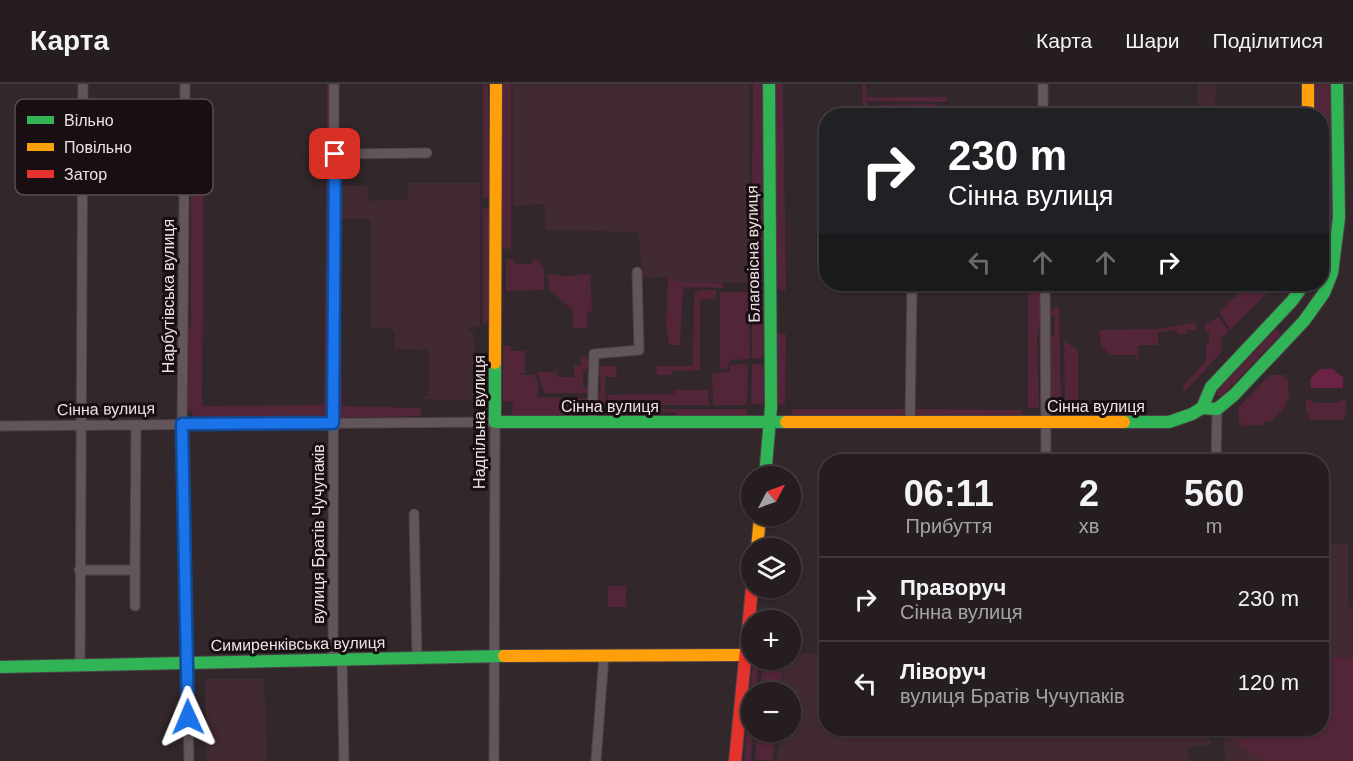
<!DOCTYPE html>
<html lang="uk">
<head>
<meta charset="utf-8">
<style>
  :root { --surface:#261d20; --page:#2e2629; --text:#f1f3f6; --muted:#a4a2a5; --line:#423b3e }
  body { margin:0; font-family:Arial,sans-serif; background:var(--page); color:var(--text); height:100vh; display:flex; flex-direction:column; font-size:22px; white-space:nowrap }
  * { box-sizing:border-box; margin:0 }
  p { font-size:20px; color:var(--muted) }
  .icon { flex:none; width:33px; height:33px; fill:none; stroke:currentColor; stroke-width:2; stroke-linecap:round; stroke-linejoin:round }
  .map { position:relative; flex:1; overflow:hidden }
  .side { position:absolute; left:819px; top:370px; width:510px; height:282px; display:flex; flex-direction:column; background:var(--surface); border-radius:24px; box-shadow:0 2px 4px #0004,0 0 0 2px var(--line) }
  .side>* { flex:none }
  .top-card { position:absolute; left:819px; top:24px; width:510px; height:183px; border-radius:24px; box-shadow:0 2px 4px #0004,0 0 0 2px var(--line); background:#202124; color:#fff; overflow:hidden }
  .needle { width:39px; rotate:49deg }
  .fabs { position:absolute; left:741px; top:382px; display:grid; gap:12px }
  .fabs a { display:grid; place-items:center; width:60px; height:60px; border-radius:50%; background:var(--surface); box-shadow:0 2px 4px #0004,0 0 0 2px var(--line); font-size:30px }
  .pin { position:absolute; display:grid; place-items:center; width:51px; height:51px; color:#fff; margin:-26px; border-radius:12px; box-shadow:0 3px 9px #0006 }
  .me { position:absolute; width:66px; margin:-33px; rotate:359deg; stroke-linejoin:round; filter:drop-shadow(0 0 4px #0008) }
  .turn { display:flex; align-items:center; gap:21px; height:126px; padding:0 30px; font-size:27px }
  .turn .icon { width:78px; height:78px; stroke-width:2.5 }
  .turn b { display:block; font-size:42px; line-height:51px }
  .lanes { display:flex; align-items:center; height:57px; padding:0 30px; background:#0003; justify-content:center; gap:30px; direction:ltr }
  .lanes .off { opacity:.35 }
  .eta { display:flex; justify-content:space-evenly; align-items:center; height:102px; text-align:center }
  .eta b { font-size:36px; font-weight:600; line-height:42px }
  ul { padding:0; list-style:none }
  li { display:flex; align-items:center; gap:18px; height:84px; padding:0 30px; border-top:2px solid var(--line) }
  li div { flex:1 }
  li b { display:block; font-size:22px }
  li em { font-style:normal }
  header { display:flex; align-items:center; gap:36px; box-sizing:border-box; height:84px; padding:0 30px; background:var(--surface); border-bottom:2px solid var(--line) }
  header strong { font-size:28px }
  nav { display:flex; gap:33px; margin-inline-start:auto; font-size:21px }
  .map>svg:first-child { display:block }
  .built { fill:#422a33 }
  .green { fill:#522539 }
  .water { fill:#6b2345 }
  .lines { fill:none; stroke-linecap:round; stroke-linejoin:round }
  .street-casing { stroke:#4c4246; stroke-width:11 }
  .fast-casing { stroke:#4c4246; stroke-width:14 }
  .slow-casing { stroke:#4c4246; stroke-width:14 }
  .jam-casing { stroke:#4c4246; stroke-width:14 }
  .street { stroke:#62565b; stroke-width:9 }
  .fast { stroke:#30b455; stroke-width:12 }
  .slow { stroke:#ff9f0a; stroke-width:12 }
  .jam { stroke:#e5322d; stroke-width:12 }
  .route-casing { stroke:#114b97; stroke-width:15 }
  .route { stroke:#1a73e8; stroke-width:10 }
  .labels { text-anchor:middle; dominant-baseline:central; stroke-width:6; stroke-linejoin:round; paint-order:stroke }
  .street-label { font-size:16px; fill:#efe1e6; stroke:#180f13 }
  .key { fill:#180f13; stroke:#584e52; stroke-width:1.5 }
  .key-label { font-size:16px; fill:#efe1e6 }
</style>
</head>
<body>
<header>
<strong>Карта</strong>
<nav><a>Карта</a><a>Шари</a><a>Поділитися</a></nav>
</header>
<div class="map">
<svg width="1353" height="677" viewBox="0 0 1353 677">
  <rect width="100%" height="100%" fill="#32272b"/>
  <g class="built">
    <polygon points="513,0 749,0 749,199 678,198 668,193 643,194 638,148 546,146 545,120 513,122"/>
    <polygon points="1198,0 1216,0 1215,31 1197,32"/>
    <polygon points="408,99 480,99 480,242 467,244 473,248 474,253 475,311 468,317 421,315 429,312 429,266 395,265 395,247 386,244 371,244 371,135 340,135 341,101 368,102 369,117 408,115"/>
    <polygon points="1322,460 1348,460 1348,522 1353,523 1353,677 1225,677 1222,645 1322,645"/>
    <polygon points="826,569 826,645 1206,645 1212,661 1188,663 1189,677 777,677 779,648 790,648 790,609 782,609 784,576 790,576 791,571"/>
    <polygon points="205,595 264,595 267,677 206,677"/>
  </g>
  <g class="green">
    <polygon points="327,0 330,0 329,331 325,334 195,333 187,324 186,246 191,241 191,72 189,67 204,71 202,322 324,321"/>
    <polygon points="483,0 488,0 489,112 483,116"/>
    <polygon points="503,0 511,0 511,166 505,164 503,161"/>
    <polygon points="753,0 762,0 763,198 758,203 751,204"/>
    <polygon points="775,0 783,0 786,207 776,204"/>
    <polygon points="862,0 901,0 866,0 867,13 948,13 947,16 944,18 867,17 868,31 863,31"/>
    <polygon points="1313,0 1331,0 1333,144 1330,148 1322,148 1322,32 1313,31"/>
    <polygon points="937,20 938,31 876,31 876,23 880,21"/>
    <polygon points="336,75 341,75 340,135 342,322 421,324 421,330 419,332 340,334 336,331"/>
    <polygon points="483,123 489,126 489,236 483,241"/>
    <path d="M533,174C547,178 544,194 544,206L506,207V175H514V180H532Z"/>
    <polygon points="548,190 565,192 590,190 592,227 587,228 587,244 573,244 573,227 549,205"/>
    <polygon points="668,193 678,198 722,199 724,204 684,203 683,205 680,261 669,261 666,239"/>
    <polygon points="1028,200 1041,200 1041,235 1037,254 1039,324 1028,324"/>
    <polygon points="1249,200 1276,200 1230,246 1219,228"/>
    <polygon points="700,206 716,206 716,215 700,216 700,286 672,287 671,291 657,291 656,282 691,282 693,280 694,213 695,209"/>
    <polygon points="752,207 761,207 764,211 765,271 761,275 752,274"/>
    <polygon points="720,208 749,208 750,275 730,276 726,285 720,285"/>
    <polygon points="1055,223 1059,223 1061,322 1050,322 1048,252 1054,251 1055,232 1049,231"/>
    <polygon points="1219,233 1228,247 1221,255 1222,268 1185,307 1182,303 1206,277 1206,262 1209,258 1209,248 1206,248 1204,240"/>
    <polygon points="1195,238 1197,246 1187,246 1187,250 1178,251 1176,246 1158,248 1158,261 1138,261 1139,274 1137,276 1136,271 1110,271 1101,261 1099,246 1158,245"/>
    <polygon points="1276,245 1281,250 1222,312 1217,312 1217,307"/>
    <polygon points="776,250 786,250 785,321 779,321 777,317"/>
    <polygon points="1064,257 1078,266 1078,321 1065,321"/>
    <polygon points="503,262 511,262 511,267 525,267 525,289 518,291 534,291 538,298 538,313 587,314 590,316 590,329 587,332 512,331 513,320 511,317 503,318"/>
    <polygon points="586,273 590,282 583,288 583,302 590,305 589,309 545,309 537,288 554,288 557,285 557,293 574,293 574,281 581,282 581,274"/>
    <polygon points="748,280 747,321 713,321 712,289 730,288 730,281"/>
    <polygon points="752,280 762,280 764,283 764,320 751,320"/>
    <polygon points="600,282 616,282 617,293 605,293 606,320 594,320 594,313 601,309 600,291 594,288 596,283"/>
    <polygon points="1270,291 1285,291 1285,295 1288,295 1289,317 1286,317 1286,322 1270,338 1264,338 1264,341 1242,342 1242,339 1239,339 1238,324"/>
    <polygon points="675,306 708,306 709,321 608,321 607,311 674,310"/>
    <polygon points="1306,316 1313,316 1313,319 1340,319 1340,316 1346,317 1346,331 1344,331 1344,336 1309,336 1309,331 1306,330"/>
    <polygon points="1145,324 1145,329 1056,329 1056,325"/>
    <polygon points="596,325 747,325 747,331 679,332 673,328 600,332 596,329"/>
    <polygon points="792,325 905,325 905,329 901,331 792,331"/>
    <polygon points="913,325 1022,326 1023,331 918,331"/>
    <rect x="608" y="502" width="18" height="21"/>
    <polygon points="1322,574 1353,574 1353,677 1263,677 1242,664 1230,645 1322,645"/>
    <polygon points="753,576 759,576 756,609 752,609 753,648 751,677 744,677"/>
    <polygon points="763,576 784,576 780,609 760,609"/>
    <polygon points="757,648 776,648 772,677 755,675"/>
  </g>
  <polygon class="water" points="1320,285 1333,285 1343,294 1343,304 1311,304 1310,295"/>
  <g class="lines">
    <defs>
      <g id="street">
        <polyline points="185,0 182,351 189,677"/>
        <polyline points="1043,0 1043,32"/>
        <polyline points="335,70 427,69"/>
        <polyline points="1045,200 1046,378"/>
        <polyline points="592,338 594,270 639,266 637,188"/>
        <polyline points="910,339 912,200"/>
        <polyline points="0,342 495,338 494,677"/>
        <polyline points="1216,378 1217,325"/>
        <polyline points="414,430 417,573"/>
        <polyline points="79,486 135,486 136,341"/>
        <polyline points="135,486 135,522"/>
        <polyline points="333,576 334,0"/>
        <polyline points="342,576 344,677"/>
        <polyline points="80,580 83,0"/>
        <polyline points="596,677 604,571"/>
      </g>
      <g id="fast">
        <polyline points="495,279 495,338 786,338"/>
        <polyline points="1202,324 1211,303 1292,217 1304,200"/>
        <polyline points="1124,338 1169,338 1192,330 1202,324 1217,325 1234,311 1304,237 1324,209 1332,189 1339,134 1337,0"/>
        <polyline points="765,393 771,323 769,0"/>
        <polyline points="0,583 504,572"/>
      </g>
      <g id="slow">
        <polyline points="1308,0 1308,32"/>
        <polyline points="495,279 496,0"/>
        <polyline points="786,338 1124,338"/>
        <polyline points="757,465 760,432"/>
        <polyline points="504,572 745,571"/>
      </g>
      <polyline id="jam" points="735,677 752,504"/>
    </defs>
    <use href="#street" class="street-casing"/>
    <use href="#fast" class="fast-casing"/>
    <use href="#slow" class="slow-casing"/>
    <use href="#jam" class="jam-casing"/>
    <use href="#street" class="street"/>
    <use href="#fast" class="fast"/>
    <use href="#slow" class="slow"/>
    <use href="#jam" class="jam"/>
  </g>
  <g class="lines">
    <defs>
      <polyline id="route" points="188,633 182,340 333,339 335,70"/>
    </defs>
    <use href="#route" class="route-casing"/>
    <use href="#route" class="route"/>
  </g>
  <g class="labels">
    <g class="street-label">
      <text transform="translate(753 170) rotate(-91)">Благовісна вулиця</text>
      <text transform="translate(168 212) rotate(-90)">Нарбутівська вулиця</text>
      <text x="610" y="322">Сінна вулиця</text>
      <text x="1096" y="322">Сінна вулиця</text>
      <text transform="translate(106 325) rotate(-1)">Сінна вулиця</text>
      <text transform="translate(479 338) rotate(-90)">Надпільна вулиця</text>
      <text transform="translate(318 450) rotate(-90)">вулиця Братів Чучупаків</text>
      <text transform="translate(298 560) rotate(-1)">Симиренківська вулиця</text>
    </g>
  </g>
  <rect x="15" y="15" width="198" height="96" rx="9" class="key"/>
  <rect x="27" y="32" width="27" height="8" fill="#30b455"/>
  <rect x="27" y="59" width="27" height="8" fill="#ff9f0a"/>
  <rect x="27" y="86" width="27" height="8" fill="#e5322d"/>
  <g class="key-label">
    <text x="64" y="42">Вільно</text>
    <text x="64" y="69">Повільно</text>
    <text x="64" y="96">Затор</text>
  </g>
</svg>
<div class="fabs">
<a><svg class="needle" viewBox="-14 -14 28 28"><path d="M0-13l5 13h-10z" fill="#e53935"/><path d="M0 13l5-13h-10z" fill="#a4a2a5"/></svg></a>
<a><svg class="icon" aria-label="layers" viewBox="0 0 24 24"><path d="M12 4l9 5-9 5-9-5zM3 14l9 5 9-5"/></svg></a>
<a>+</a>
<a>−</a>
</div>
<div class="pin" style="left:335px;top:70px;background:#d93025"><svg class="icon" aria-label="arrive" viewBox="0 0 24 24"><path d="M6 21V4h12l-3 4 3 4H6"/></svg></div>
<svg class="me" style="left:188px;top:633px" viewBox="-20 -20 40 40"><path d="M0-17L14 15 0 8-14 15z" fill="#1a73e8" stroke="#fff" stroke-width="4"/></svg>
<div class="top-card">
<div class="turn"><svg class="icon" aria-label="right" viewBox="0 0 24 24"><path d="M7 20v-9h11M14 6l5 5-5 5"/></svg><div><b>230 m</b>Сінна вулиця</div></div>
<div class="lanes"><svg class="icon off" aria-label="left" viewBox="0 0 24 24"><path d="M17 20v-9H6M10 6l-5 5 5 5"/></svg><svg class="icon off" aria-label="ahead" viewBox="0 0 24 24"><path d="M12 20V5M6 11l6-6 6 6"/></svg><svg class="icon off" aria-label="ahead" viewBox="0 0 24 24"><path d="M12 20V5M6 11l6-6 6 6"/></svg><svg class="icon" aria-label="right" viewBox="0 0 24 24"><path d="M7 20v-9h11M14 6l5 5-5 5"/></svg></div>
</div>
<section class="side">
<div class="eta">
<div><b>06:11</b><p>Прибуття</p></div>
<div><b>2</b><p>хв</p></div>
<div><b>560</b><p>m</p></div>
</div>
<ul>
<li><svg class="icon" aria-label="right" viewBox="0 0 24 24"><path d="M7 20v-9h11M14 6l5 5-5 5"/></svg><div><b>Праворуч</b><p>Сінна вулиця</p></div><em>230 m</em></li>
<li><svg class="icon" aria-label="left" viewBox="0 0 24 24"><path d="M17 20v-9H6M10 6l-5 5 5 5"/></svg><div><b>Ліворуч</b><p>вулиця Братів Чучупаків</p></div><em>120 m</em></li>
</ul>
</section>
</div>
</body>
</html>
